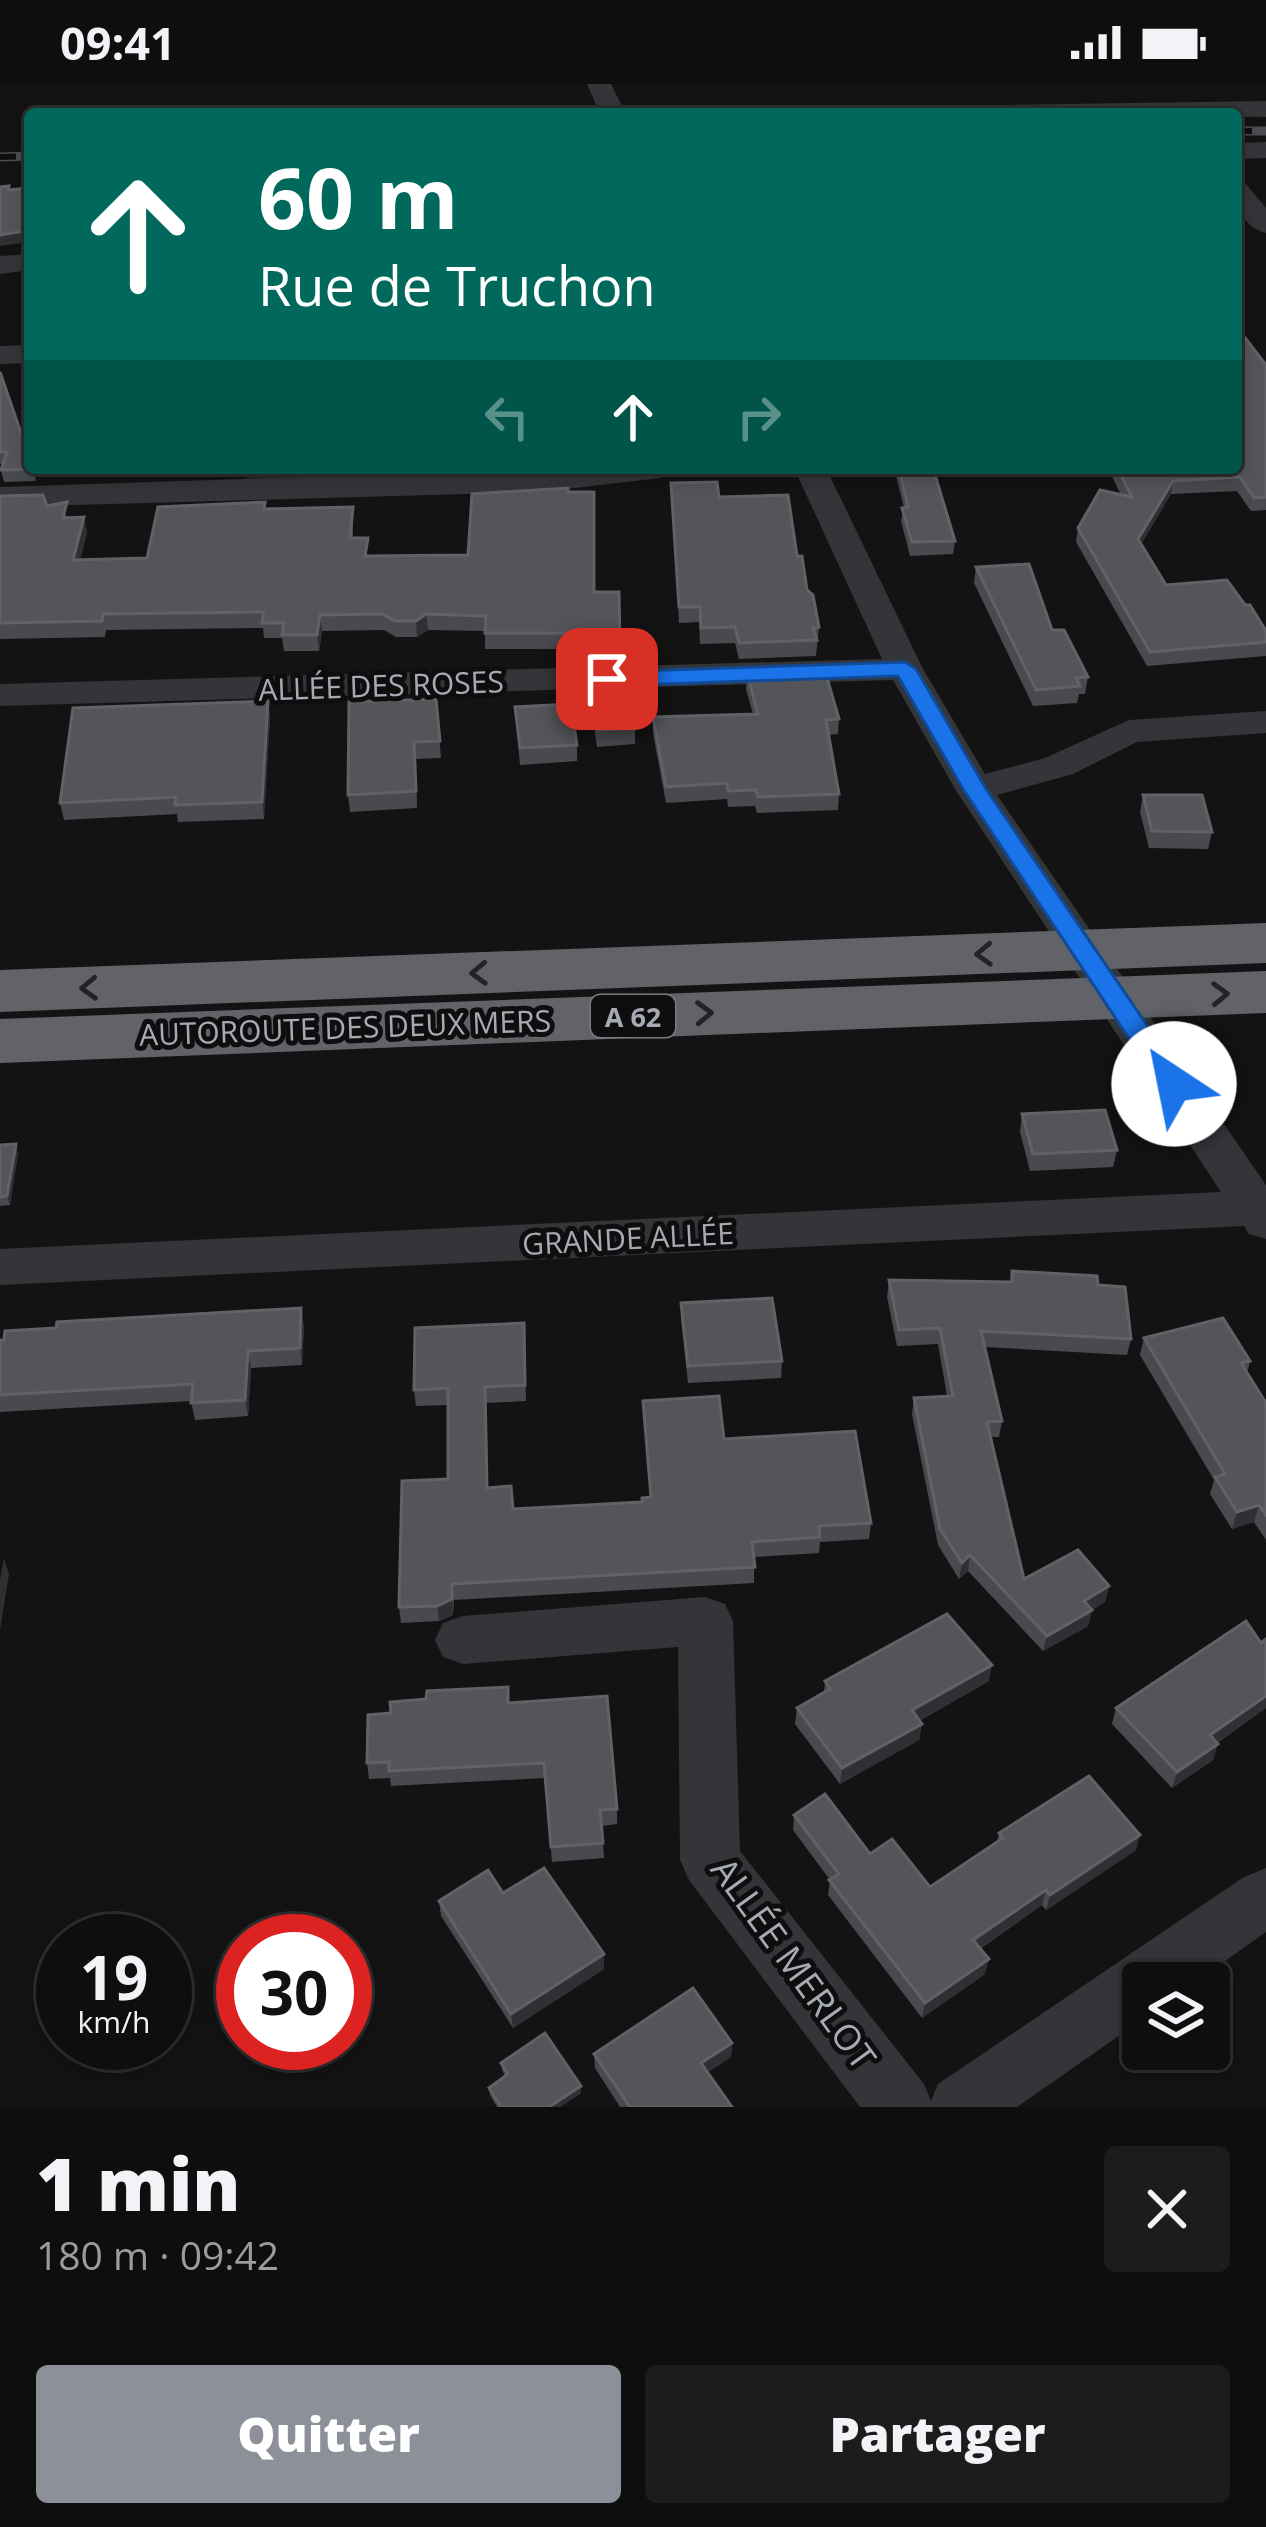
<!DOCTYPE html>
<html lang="fr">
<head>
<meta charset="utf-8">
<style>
  :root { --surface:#0e0e0f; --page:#1c1c1d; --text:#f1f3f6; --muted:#9b9c9e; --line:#2e2e2f; --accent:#8c9099 }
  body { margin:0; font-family:"Open Sans",sans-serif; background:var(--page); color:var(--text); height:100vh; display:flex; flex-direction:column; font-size:45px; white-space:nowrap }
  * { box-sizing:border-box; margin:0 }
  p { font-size:39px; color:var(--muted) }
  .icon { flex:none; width:66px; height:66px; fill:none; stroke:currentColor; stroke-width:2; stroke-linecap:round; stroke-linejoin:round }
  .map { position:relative; height:2023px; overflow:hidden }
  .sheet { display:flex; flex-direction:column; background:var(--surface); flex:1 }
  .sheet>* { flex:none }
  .banner { position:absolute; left:24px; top:24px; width:1218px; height:366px; border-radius:12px; box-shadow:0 6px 18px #0003,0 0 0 3px var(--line); background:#00695c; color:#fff; overflow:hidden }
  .tools { position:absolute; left:1122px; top:1878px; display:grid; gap:24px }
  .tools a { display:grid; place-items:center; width:108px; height:108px; border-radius:12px; background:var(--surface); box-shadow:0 6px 18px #0003,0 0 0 3px var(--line); font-size:60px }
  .speed { position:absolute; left:36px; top:1830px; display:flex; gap:24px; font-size:60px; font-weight:700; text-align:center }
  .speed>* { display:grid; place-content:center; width:156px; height:156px; border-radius:50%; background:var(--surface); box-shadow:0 6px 18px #0003,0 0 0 3px var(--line); line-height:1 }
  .speed small { font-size:30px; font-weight:400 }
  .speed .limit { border:18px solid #d22; background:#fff; color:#111 }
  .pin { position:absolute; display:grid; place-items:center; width:102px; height:102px; color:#fff; margin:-51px; border-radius:24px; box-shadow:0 6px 18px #0006 }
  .me { position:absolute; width:132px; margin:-66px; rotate:326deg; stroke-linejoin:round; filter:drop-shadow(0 0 9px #0008) }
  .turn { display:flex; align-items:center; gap:42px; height:252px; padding:0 36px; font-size:54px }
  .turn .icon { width:156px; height:156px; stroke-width:2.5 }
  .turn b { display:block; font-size:84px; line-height:102px }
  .lanes { display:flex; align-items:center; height:114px; padding:0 36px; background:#0003; justify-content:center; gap:60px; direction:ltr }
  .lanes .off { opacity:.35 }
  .round { display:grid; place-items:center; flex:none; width:126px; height:126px; border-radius:12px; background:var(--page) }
  .summary { display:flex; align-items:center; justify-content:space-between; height:204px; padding:0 36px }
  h1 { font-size:72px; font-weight:800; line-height:90px }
  .action { display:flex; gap:24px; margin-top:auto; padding:24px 36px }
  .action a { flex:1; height:138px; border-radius:12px; background:var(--accent); color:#fff; font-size:48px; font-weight:800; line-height:138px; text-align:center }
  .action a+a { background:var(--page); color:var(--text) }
  .status { display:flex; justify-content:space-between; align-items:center; height:84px; padding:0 60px; background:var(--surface); direction:ltr }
  .status svg { height:33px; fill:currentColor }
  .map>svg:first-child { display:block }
  .green { fill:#202720 }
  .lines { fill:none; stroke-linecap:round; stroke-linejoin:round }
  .minor { fill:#343539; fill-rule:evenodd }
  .motorway { fill:#616369; fill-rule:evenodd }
  .rail-casing { stroke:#4c4d52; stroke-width:9 }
  .rail { stroke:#0e0e0f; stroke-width:6; stroke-dasharray:16; stroke-linecap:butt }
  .wall { fill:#494a4f }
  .shaded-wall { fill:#2f3033 }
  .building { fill:#535559; stroke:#606267; stroke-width:3 }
  .oneway { stroke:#232326 }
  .route { fill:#1a73e8; stroke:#114b97; stroke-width:3 }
  .labels { text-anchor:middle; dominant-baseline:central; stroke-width:10; stroke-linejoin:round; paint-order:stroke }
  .shield { fill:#0e0e0f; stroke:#787b82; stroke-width:3 }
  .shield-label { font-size:27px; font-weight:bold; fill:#a6aab3 }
  .street-label { font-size:30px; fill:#a6aab3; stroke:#0e0e0f }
  .near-street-label { font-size:36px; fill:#a6aab3; stroke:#0e0e0f }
</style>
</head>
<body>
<div class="status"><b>09:41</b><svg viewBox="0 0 49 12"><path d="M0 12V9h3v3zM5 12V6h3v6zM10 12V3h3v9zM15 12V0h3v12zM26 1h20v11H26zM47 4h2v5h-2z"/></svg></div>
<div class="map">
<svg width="1266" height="2023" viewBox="0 0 1266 2023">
  <rect width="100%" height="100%" fill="#131314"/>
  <polygon class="green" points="248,384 611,384 246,403"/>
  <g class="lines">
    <g class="minor">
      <polygon points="587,0 611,0 626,30 600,30"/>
      <polygon points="1266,17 1266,33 927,30 940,22"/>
      <polygon points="1266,58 1266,74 1236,75 1236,59"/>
      <path d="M1236,97L1245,99L1266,124V149C1241,143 1236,119 1236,97Z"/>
      <polygon points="30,170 30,186 0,190 0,172"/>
      <polygon points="30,261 30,279 0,280 0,262"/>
      <polygon points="576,384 677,384 661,394 540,408 0,423 0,403"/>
      <polygon points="794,384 826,384 923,585 985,690 1045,674 1129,636 1266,627 1266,649 1137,658 1073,690 997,711 1266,1101 1266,1155 1249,1150 1244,1142 0,1201 0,1165 1221,1108 955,705 893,596 0,622 0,600 882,575"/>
      <polygon points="705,1513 725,1520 733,1537 740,1767 924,2000 931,2017 938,2000 1244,1793 1266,1784 1266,1848 1194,1899 1143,1899 1143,1935 1017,2023 860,2023 689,1796 680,1776 678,1563 463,1580 443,1573 435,1556 443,1539 463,1532"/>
    </g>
    <g class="motorway">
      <polygon points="1266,839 1266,879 0,928 0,886"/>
      <polygon points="1266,887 1266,929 0,979 0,935"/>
    </g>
    <defs>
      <g id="rail">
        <polyline points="1236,47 1266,47"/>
        <polyline points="0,73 30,72"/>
      </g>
    </defs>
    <use href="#rail" class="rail-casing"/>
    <use href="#rail" class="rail"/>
  </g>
  <g class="wall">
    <polygon points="1266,281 1266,426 1251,427 1237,407 1171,410 1141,460 1166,501 1245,521 1266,547 1266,572 1147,582 1076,458 1078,444 1121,411 1108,384 1236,384"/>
    <polygon points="0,288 33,385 36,397 4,398 1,386 3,380 0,380"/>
    <polygon points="894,384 933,384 955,457 953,470 910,472 901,437 904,423"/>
    <polygon points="671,399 797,472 819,543 816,572 739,575 735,559 700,560 699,538 679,539"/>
    <polygon points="0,412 47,422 69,433 87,448 80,476 147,474 266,425 353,423 353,454 369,472 595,508 619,508 620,578 584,579 582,565 485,565 485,547 428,546 417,553 396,553 384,546 322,547 319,567 284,567 282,554 264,554 263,544 106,546 105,553 0,555"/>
    <polygon points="976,483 1052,546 1088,593 1085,610 1079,610 1077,619 1033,622 974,499"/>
    <polygon points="747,589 839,635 838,650 829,651 839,710 838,726 757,729 755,722 728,723 727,715 666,719 653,649 653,633 753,630 746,605"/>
    <polygon points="588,593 635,644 635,660 597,663 589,609"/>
    <polygon points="436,615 441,674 416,675 417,724 350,728 348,711"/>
    <polygon points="268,617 270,634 264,735 178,738 177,730 64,736 60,719"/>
    <polygon points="515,623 577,661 577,677 520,681"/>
    <polygon points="1143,711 1212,748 1208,765 1149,764 1140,728"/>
    <polygon points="1022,1030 1117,1066 1113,1083 1030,1087 1020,1048"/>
    <polygon points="0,1061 18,1069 10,1121 0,1122"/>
    <polygon points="1012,1187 1098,1201 1131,1255 1127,1271 985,1263 1002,1337 999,1353 990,1353 1024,1495 1109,1502 1105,1518 1092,1526 1088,1542 1043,1567 968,1487 959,1495 938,1461 912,1330 914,1314 947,1312 938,1260 897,1262 887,1213 889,1196 1010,1198"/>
    <polygon points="681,1219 782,1277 781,1294 688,1299 681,1235"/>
    <polygon points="524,1239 526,1317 486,1319 488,1404 513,1425 642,1418 650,1414 643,1317 724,1355 871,1439 869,1455 820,1458 819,1469 754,1473 754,1499 454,1516 453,1531 439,1537 401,1539 399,1523 448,1395 448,1321 416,1322 414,1306"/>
    <polygon points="304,1241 302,1281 251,1284 248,1332 195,1336 191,1317 0,1328 0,1256"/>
    <polygon points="1144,1254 1250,1277 1247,1289 1266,1319 1266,1456 1254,1438 1232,1445 1210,1410 1214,1396 1140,1271"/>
    <polygon points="825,1597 989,1597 919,1637 922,1640 919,1656 840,1700 795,1640 797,1624 824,1608"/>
    <polygon points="509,1619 617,1725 617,1740 602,1742 604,1774 552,1778 545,1694 391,1702 390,1694 369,1695 367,1679"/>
    <polygon points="1116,1624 1266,1624 1217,1659 1213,1676 1172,1704 1112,1640"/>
    <polygon points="794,1731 930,1803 997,1758 999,1749 1136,1766 1046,1826 1042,1821 980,1865 985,1890 922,1934 828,1811 830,1796 793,1746"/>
    <polygon points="503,1809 604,1885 513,1944 441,1832 439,1817"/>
    <polygon points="732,1959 731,1973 708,1988 732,2023 620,2023 595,1984 594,1970"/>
    <polygon points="501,1979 581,2002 581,2009 560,2023 497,2023 490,2011 489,2004 505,1992 502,1986"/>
  </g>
  <g class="shaded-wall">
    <polygon points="30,146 30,158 0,162 0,151"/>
    <polygon points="1173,397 1171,410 1136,469 1138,455"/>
    <polygon points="84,433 87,448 76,491 73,476"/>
    <polygon points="426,530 428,546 417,553 416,537"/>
    <polygon points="320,531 322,547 319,567 317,551"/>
    <polygon points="268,617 270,634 264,735 262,718"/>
    <polygon points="16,1060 18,1069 10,1121 7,1112"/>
    <polygon points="301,1224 304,1241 302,1281 300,1264"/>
    <polygon points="248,1267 251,1284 248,1332 245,1316"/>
    <polygon points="1259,1421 1254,1438 1232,1445 1237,1428"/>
    <polygon points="970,1471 968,1487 959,1495 962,1479"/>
    <polygon points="4,1474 9,1490 0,1546 0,1496"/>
    <polygon points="452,1500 453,1531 439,1537 437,1522"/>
    <polygon points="1109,1502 1105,1518 1080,1532 1084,1517"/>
    <polygon points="1092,1526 1088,1542 1043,1567 1047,1552"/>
    <polygon points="992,1581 989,1597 909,1642 912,1626"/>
    <polygon points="1266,1612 1266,1624 1205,1667 1210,1651"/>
    <polygon points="922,1640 919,1656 840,1700 842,1684"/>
    <polygon points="1218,1660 1213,1676 1172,1704 1177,1688"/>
    <polygon points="1140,1751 1136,1766 1046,1826 1050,1811"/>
    <polygon points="1046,1806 1042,1821 970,1871 973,1856"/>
    <polygon points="604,1870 604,1885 513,1944 511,1930"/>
    <polygon points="989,1875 985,1890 922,1934 925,1919"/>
    <polygon points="732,1959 731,1973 700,1993 701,1979"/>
    <polygon points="581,2002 581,2009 560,2023 549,2023"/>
  </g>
  <g class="building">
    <polygon points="9,102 8,106 30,104 30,149 30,146 0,151 0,103"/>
    <polygon points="1236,242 1266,281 1266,413 1254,414 1240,393 1173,397 1138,455 1166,501 1227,496 1245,521 1250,521 1266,547 1266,558 1150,568 1078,444 1100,406 1132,413 1117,384 1236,384"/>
    <polygon points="0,288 30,375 30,384 33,385 1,386 7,368 0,368"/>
    <polygon points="899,384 933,384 955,457 912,458 902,424 908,423"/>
    <polygon points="717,398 719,413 788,411 797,472 802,472 807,506 813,511 819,543 813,544 817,556 739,559 735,543 701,544 700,523 679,523 671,399"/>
    <polygon points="568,404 568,408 594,408 594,508 619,508 620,562 584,563 581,549 485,549 486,532 426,530 416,537 395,537 382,530 320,531 317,551 282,551 284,539 262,539 264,528 103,530 102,537 0,539 0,412 43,411 47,422 67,418 63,434 84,433 73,476 147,474 158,423 265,418 264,425 353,423 350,454 368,454 365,472 468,471 472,410"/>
    <polygon points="1029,480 1052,546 1064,546 1088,593 1076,594 1080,602 1036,606 976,483"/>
    <polygon points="825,587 839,635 826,636 839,710 758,713 756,706 728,707 727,699 666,703 653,633 758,630 747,589"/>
    <polygon points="623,592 635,644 597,646 588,593"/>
    <polygon points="436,615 440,657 414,658 416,707 348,711 349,618"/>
    <polygon points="268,617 262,718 175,721 176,713 60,719 73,624"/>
    <polygon points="571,620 577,661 520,664 515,623"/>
    <polygon points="1143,711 1202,711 1212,748 1152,747"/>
    <polygon points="1105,1026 1117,1066 1033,1070 1022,1030"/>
    <polygon points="16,1060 7,1112 0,1113 0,1061"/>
    <polygon points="1012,1187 1097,1192 1098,1201 1125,1203 1131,1255 981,1247 1002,1337 987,1338 1024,1495 1078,1466 1109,1502 1084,1517 1092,1526 1047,1552 970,1471 962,1479 940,1445 914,1314 953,1312 940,1244 899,1246 889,1196 1012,1198"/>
    <polygon points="772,1214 782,1277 688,1282 681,1219"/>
    <polygon points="301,1224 300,1264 248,1267 245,1316 191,1319 193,1300 0,1311 0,1256 4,1256 5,1247 56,1244 57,1238"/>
    <polygon points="1223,1234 1250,1277 1241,1279 1266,1319 1266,1431 1259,1421 1237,1428 1215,1393 1225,1390 1144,1254"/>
    <polygon points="524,1239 525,1301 485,1303 487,1404 511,1402 513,1425 642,1418 642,1414 651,1413 643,1317 719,1312 724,1355 855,1347 871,1439 819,1442 820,1453 752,1458 755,1483 452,1500 452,1515 437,1522 399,1523 402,1397 448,1395 448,1304 414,1306 415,1244"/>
    <polygon points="947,1530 992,1581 912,1626 922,1640 842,1684 797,1624 830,1605 825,1597"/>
    <polygon points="1246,1537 1261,1559 1266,1555 1266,1612 1210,1651 1218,1660 1177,1688 1116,1624"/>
    <polygon points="508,1603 508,1619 607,1612 617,1725 600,1726 603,1759 551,1763 544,1679 389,1687 389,1678 367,1679 368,1631 391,1629 390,1618 426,1615 427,1607"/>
    <polygon points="1089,1692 1140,1751 1050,1811 1046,1806 973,1856 989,1875 925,1919 829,1796 839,1790 794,1731 825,1710 870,1770 892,1755 930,1803 1003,1754 999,1749"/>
    <polygon points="544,1784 604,1870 511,1930 439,1817 488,1786 503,1809"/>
    <polygon points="693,1904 732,1959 701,1979 732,2023 630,2023 594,1970"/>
    <polygon points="545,1949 581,2002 549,2023 501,2023 489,2004 508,1990 501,1979"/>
  </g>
  <defs><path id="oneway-chevron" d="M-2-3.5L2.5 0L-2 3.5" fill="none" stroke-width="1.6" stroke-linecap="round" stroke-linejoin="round" transform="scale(3)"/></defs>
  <g class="oneway">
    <use href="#oneway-chevron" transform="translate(984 870) rotate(178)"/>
    <use href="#oneway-chevron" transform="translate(479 889) rotate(178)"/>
    <use href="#oneway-chevron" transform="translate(89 904) rotate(178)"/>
    <use href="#oneway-chevron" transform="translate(1220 910) rotate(-2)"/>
    <use href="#oneway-chevron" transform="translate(704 929) rotate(-2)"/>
  </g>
  <polygon class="route" points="905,578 916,585 986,705 1183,994 1187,1000 1183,1007 1164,1007 963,705 898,592 607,602 596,595 607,588"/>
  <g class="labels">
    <rect class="shield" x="591" y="911" width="84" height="42" rx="9"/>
    <g class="shield-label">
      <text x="633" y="932">A 62</text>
    </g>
    <g class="street-label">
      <text transform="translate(381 601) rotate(-2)">ALLÉE DES ROSES</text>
      <text transform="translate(345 943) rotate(-2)">AUTOROUTE DES DEUX MERS</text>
      <text transform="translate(628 1154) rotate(-3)">GRANDE ALLÉE</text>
    </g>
    <g class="near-street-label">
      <text transform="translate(794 1879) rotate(54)">ALLÉE MERLOT</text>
    </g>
  </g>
</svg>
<div class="tools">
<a><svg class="icon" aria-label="layers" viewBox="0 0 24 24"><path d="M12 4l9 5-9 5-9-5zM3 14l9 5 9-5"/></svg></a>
</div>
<div class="speed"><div>19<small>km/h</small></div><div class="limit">30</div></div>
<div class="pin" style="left:607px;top:595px;background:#d93025"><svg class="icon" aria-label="arrive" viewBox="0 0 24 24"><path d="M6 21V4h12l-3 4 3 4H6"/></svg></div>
<svg class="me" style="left:1174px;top:1000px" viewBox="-20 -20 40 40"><circle r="19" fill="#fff"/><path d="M0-13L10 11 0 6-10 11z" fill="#1a73e8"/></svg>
<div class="banner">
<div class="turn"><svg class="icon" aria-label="ahead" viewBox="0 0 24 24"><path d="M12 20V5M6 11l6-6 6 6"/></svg><div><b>60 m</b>Rue de Truchon</div></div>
<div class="lanes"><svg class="icon off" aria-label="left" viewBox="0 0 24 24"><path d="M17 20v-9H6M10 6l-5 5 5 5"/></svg><svg class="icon" aria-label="ahead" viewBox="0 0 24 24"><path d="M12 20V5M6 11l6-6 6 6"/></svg><svg class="icon off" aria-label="right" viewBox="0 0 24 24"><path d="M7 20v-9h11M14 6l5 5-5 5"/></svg></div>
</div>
</div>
<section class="sheet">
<div class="summary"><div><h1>1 min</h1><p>180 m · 09:42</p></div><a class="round"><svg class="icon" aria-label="close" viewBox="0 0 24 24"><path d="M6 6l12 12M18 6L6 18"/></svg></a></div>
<div class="action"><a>Quitter</a><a>Partager</a></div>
</section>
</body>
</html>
